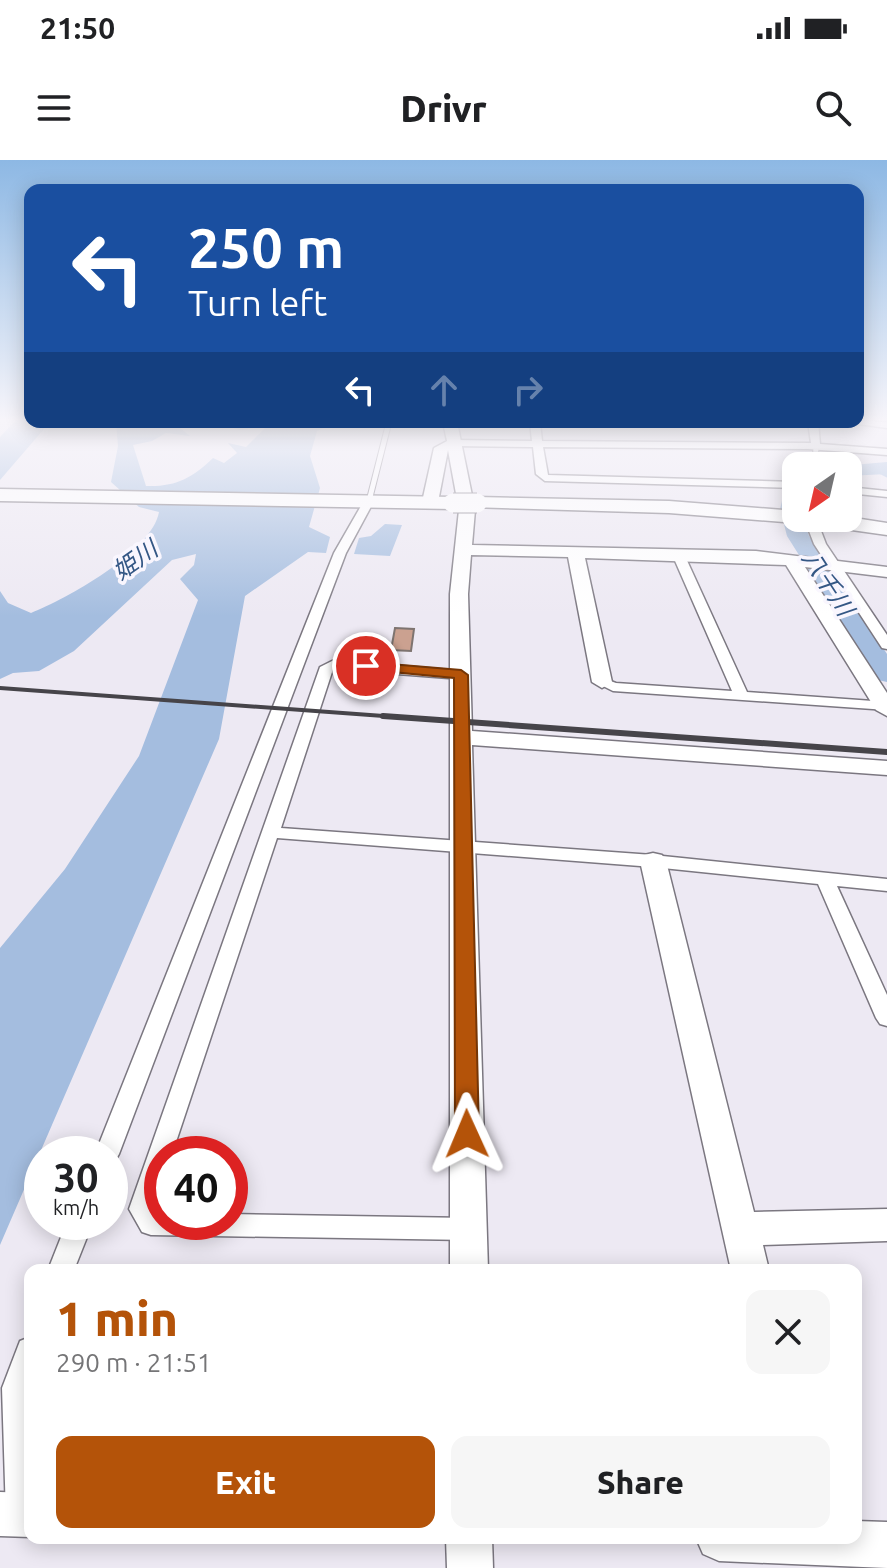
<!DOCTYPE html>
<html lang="en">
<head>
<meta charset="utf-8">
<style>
  :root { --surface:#fff; --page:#f6f6f6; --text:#202124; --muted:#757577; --accent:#b45309 }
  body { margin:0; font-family:Ubuntu,"Noto Sans JP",sans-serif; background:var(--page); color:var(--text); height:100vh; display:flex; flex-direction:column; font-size:30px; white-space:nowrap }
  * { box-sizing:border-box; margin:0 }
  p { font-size:26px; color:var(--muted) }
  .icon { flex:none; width:44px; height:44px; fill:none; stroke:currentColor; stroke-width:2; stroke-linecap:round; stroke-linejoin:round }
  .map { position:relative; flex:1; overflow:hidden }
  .drawer { position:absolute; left:24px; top:1104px; width:838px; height:280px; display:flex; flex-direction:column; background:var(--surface); border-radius:16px; box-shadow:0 4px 20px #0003 }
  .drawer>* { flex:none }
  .banner { position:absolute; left:24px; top:24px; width:840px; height:244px; border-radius:16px; box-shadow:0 4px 20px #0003; background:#1a4fa0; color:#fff; overflow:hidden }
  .needle { width:52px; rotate:214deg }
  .controls { position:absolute; left:782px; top:292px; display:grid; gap:16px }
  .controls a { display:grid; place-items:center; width:80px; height:80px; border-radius:16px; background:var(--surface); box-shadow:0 4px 20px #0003; font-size:40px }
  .speed { position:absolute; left:24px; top:976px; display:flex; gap:16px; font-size:40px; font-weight:700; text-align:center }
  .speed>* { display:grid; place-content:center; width:104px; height:104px; border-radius:50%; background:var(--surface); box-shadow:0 4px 20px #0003; line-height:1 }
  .speed small { font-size:20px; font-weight:400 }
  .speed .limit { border:12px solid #d22; background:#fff; color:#111 }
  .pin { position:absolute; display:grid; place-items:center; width:68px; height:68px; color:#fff; margin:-34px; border:4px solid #fff; border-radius:50%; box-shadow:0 2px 8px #0007 }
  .me { position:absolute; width:88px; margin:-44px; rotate:359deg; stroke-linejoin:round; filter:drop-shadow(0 0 6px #0008) }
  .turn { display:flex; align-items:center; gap:28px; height:168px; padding:0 32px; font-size:36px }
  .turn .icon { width:104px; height:104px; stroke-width:2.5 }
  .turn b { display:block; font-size:56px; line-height:68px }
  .lanes { display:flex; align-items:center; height:76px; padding:0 32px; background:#0003; justify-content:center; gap:40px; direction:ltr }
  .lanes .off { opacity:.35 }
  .round { display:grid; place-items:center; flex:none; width:84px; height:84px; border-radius:16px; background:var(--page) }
  .summary { display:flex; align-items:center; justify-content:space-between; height:136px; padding:0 32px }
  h1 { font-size:48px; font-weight:800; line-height:60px; color:var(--accent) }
  .action { display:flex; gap:16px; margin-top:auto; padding:16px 32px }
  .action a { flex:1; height:92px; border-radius:16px; background:var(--accent); color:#fff; font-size:32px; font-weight:800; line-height:92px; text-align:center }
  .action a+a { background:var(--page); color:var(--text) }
  .status { display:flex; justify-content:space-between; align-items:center; height:56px; padding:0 40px; background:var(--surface); direction:ltr }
  .status svg { height:22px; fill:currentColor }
  header { display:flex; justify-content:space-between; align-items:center; height:104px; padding:0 32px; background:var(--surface); font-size:36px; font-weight:800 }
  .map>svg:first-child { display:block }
  .water { fill:#a4bddf }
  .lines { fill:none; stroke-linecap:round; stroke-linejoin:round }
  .stream { stroke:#a4bddf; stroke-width:3 }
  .river { fill:#a4bddf; fill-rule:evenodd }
  .building { fill:#cba190; stroke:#7e7470; stroke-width:2 }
  .lane-casing { stroke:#7b7780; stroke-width:7 }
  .street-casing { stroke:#7b7780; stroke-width:3 }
  .secondary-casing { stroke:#7b7780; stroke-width:3 }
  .highway-casing { stroke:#7b7780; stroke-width:3 }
  .lane { stroke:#fff; stroke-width:5 }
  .street { fill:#fff; fill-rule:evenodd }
  .secondary { fill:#fff; fill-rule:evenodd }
  .highway { fill:#fff; fill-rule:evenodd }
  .rail-far2 { stroke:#464449; stroke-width:3 }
  .rail-far1 { stroke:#464449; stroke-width:4 }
  .rail { stroke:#464449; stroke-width:6 }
  .highway-bridge-casing { stroke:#7b7780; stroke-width:21; stroke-linecap:butt }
  .highway-bridge { stroke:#fff; stroke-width:19 }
  .route { fill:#b45309; stroke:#753606; stroke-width:2 }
  .labels { text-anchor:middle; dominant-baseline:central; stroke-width:7; stroke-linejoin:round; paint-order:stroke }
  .far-water-label { font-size:24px; font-style:italic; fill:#345785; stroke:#f9f6fe }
</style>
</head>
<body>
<div class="status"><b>21:50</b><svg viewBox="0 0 49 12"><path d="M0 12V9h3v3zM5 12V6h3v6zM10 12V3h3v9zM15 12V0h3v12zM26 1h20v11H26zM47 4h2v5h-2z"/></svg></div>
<header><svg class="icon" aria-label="menu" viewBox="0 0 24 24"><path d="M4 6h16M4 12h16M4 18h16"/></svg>Drivr<svg class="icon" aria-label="search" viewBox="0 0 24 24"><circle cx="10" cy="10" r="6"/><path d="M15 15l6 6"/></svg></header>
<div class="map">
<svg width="887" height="1408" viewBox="0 0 887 1408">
  <rect width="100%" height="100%" fill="#ede9f3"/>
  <g class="water">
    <polygon points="17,259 50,262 0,320 0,277"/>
    <path d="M133,262H173L190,276L166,273L152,281L133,285L146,326C176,327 192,318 213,298L224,303L237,293L228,283L246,287L267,266L240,270L213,262H339L317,271L310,296L320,328L309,367L330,377L326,393L308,392L245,436L219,579L0,1085V788L65,709L139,596L198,440L180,419L194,405L196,394L172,400L74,491L39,511L13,513L0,519V431L8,443L31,453C66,439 152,392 159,352L139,347L111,322L118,286L116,263L130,267Z"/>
    <polygon points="385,364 402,365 390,396 354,394 359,378 371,376"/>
  </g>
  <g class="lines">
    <polyline class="stream" points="873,309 887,316"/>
    <g class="river">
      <polygon points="887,302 887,314 848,316 848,306 841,306"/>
      <polygon points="796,319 796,358 803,358 809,376 887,494 887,522 878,520 874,514 787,376 780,349 786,325"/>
    </g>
  </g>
  <polygon class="building" points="395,468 414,469 411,491 391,490"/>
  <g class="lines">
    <defs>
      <g id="lane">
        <polyline points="815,306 816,287"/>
        <polyline points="369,341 389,262"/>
      </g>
      <g id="street">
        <polygon points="858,260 887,262 887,268 844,262"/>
        <polygon points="530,262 540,262 542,281 811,283 808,262 818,262 820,284 887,289 887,295 808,289 543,287 548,315 796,322 796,328 545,321 536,314 533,287 453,286 448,283 453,280 532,281"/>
        <polygon points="848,327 887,331 887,337 848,333"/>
        <polygon points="365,339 374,341 346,393 119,994 115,1001 110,1003 110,994 95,994 334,393"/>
        <polygon points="804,358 816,358 826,384 887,475 887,489 882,488 814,384"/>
        <polygon points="678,390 684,394 747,532 887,542 887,550 613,531 595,522 602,518 616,523 732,531 672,394"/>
        <polygon points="334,500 461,511 468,515 461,519 333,509 281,668 653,695 887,719 887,731 837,726 887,835 887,866 880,864 876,858 818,724 653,707 277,678 172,994 162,994 162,1023 154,1047 158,1053 162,1053 162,1062 230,1062 230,1054 469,1058 478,1061 482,1069 478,1077 469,1080 151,1075 142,1072 129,1049 320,507"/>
        <polygon points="67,1062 93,1062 74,1110 48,1110"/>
        <polygon points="30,1177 30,1367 22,1371 11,1366 6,1355 2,1228 20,1181"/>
      </g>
      <g id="secondary">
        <polygon points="443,262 457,262 475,350 472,385 756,391 887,407 887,417 805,407 887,533 887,556 876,550 786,405 585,398 612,522 602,528 592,522 568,397 471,395 468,434 472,571 887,601 887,615 472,585 488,1110 450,1110 450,434 459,350 448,290 438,342 430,347 422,342 434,288 447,281"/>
        <polygon points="653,693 662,695 666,701 754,1052 887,1049 887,1081 763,1085 769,1110 731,1110 640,701 644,695"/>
        <polygon points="0,1332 30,1333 30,1377 0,1376"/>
        <polygon points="856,1361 887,1362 887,1408 719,1401 703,1394 696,1378 856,1378"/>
        <polygon points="446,1378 492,1378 493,1408 447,1408"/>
      </g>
      <g id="highway">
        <polygon points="0,329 453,337 463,343 453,349 0,341"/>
        <polygon points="477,337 669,341 796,351 796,358 806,358 796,363 669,353 470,347 467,343"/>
        <polygon points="848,357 887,363 887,375 823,366 813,360"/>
      </g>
    </defs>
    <use href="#lane" class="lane-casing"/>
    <use href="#street" class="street-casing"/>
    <use href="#secondary" class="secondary-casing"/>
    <use href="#highway" class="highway-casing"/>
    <use href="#lane" class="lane"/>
    <use href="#street" class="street"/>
    <use href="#secondary" class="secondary"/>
    <use href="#highway" class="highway"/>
    <polyline class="rail-far2" points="867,259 887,261"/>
    <polyline class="rail-far1" points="0,528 411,558"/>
    <polyline class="rail" points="383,556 887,592"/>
    <defs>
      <g id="highway-bridge">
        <polyline points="453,343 477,343"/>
        <polyline points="806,358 823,360"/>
      </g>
    </defs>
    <use href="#highway-bridge" class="highway-bridge-casing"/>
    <use href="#highway-bridge" class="highway-bridge"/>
  </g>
  <linearGradient id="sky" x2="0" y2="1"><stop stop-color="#8db8e4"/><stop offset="0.57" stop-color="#f7f5fa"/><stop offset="1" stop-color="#f7f5fa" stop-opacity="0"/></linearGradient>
  <rect width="887" height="456" fill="url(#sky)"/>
  <polygon class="route" points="366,502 461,510 468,515 479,974 475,981 467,983 459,981 455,974 454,518 361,509 361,503"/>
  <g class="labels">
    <g class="far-water-label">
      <text transform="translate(135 400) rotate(-35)">姫川</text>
      <text transform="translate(828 423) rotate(57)">八千川</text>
    </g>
  </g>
</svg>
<div class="controls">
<a><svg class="needle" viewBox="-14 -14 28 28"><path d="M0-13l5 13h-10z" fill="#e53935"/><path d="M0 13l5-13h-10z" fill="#757577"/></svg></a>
</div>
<div class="speed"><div>30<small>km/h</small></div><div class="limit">40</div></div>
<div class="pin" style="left:366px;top:506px;background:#d93025"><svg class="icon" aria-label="arrive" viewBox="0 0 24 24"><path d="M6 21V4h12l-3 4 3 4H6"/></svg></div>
<svg class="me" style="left:467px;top:974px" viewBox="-20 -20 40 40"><path d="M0-17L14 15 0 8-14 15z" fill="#b45309" stroke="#fff" stroke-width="4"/></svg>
<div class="banner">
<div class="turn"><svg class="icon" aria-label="left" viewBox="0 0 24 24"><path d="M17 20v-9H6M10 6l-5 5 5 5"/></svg><div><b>250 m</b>Turn left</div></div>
<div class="lanes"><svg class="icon" aria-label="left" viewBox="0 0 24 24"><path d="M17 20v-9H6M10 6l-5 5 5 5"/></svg><svg class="icon off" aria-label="ahead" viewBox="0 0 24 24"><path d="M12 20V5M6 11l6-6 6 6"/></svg><svg class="icon off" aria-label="right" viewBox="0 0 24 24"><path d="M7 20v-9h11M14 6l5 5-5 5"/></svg></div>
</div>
<section class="drawer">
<div class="summary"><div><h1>1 min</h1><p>290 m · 21:51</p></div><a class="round"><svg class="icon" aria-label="close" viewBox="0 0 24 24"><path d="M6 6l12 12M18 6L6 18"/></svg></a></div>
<div class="action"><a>Exit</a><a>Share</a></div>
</section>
</div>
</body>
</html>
